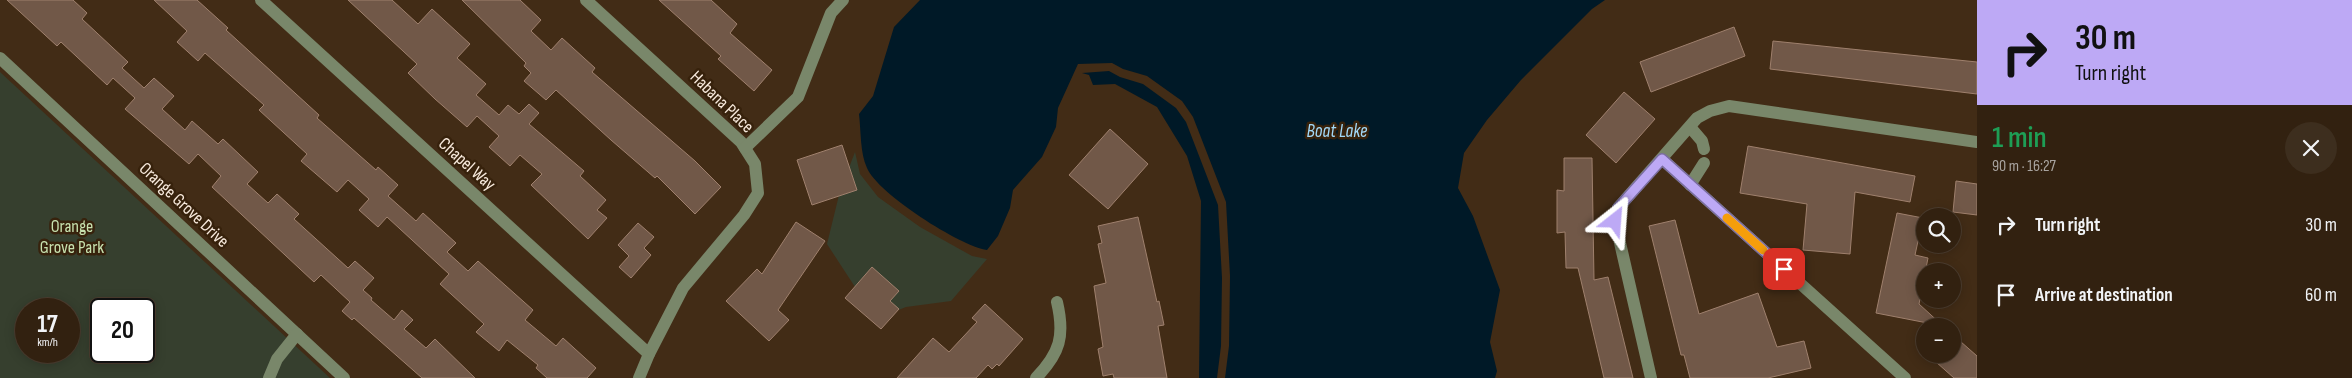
<!DOCTYPE html>
<html lang="en">
<head>
<meta charset="utf-8">
<style>
  :root { --surface:#322110; --page:#3d2e1e; --text:#f1f3f6; --muted:#a8a39f; --line:#4d3e30 }
  body { margin:0; font-family:"Sofia Sans Condensed",sans-serif; background:var(--page); color:var(--text); height:100vh; display:flex; flex-direction:column; font-size:19px; white-space:nowrap }
  * { box-sizing:border-box; margin:0 }
  p { font-size:16px; color:var(--muted) }
  .icon { flex:none; width:28px; height:28px; fill:none; stroke:currentColor; stroke-width:2; stroke-linecap:round; stroke-linejoin:round }
  .map { position:relative; flex:1; overflow:hidden }
  .side { display:flex; flex-direction:column; background:var(--surface); width:375px }
  .side>* { flex:none }
  .guide { background:#bda9f5; color:#111; overflow:hidden }
  .tools { position:absolute; left:1916px; top:208px; display:grid; gap:10px }
  .tools a { display:grid; place-items:center; width:45px; height:45px; border-radius:50%; background:var(--surface); box-shadow:0 2px 12px #0003,0 0 0 1px var(--line); font-size:25px }
  .speed { position:absolute; left:15px; top:298px; display:flex; gap:10px; font-size:25px; font-weight:700; text-align:center }
  .speed>* { display:grid; place-content:center; width:65px; height:65px; border-radius:50%; background:var(--surface); box-shadow:0 2px 12px #0003,0 0 0 1px var(--line); line-height:1 }
  .speed small { font-size:12px; font-weight:400 }
  .speed .limit { border:2px solid #111; border-radius:8px; background:#fff; color:#111 }
  .pin { position:absolute; display:grid; place-items:center; width:42px; height:42px; color:#fff; margin:-21px; border-radius:10px; box-shadow:0 2px 8px #0006 }
  .me { position:absolute; width:55px; margin:-28px; rotate:28deg; stroke-linejoin:round; filter:drop-shadow(0 0 4px #0008) }
  .turn { display:flex; align-items:center; gap:18px; height:105px; padding:0 15px; font-size:22px }
  .turn .icon { width:65px; height:65px; stroke-width:2.5 }
  .turn b { display:block; font-size:35px; line-height:42px }
  .round { display:grid; place-items:center; flex:none; width:52px; height:52px; border-radius:26px; background:var(--page) }
  .headline { display:flex; align-items:center; justify-content:space-between; height:85px; padding:0 15px }
  h1 { font-size:30px; font-weight:600; line-height:38px; color:#1e9e55 }
  ul { padding:0; list-style:none }
  li { display:flex; align-items:center; gap:15px; height:70px; padding:0 15px }
  li div { flex:1 }
  li b { display:block; font-size:19px }
  li em { font-style:normal }
  main { display:flex; flex:1; min-height:0 }
  .map>svg:first-child { display:block }
  .green { fill:#363f2e; fill-rule:evenodd }
  .water { fill:#001927 }
  .building { fill:#715848; stroke:#9f806d }
  .lines { fill:none; stroke-linecap:round; stroke-linejoin:round }
  .minor { stroke:#79876a; stroke-width:12 }
  .route-casing { stroke:#7b6e9f; stroke-width:12 }
  .route { stroke:#bda9f5; stroke-width:9 }
  .slow { stroke:#f59e0b; stroke-width:9 }
  .labels { text-anchor:middle; dominant-baseline:central; stroke-width:5; stroke-linejoin:round; paint-order:stroke }
  .street-label { font-size:18px; fill:#f8eadd; stroke:#37220c }
  .park-label { font-size:18px; fill:#c7e1af; stroke:#37220c }
  .water-label { font-size:19px; font-style:italic; fill:#a2d9f9; stroke:#37220c }
</style>
</head>
<body>
<main>
<div class="map">
<svg width="1977" height="378" viewBox="0 0 1977 378">
  <rect width="100%" height="100%" fill="#422c16"/>
  <g class="green">
    <path d="M0,72L330,378H0ZM26,309H69V351H26ZM101,309H144V351H101Z"/>
    <polygon points="855,152 860,174 878,197 920,227 972,256 987,259 951,301 906,307 896,311 857,290 827,244 840,191"/>
  </g>
  <g class="water">
    <path d="M920,0H1605L1592,9L1521,80L1487,120L1464,153L1458,188L1473,216L1500,290L1490,342L1497,371L1495,378H1225L1229,346L1230,276L1226,202L1193,117L1182,101L1147,76L1123,69L1112,63L1078,64L1058,108L1056,127L1042,157L1013,190L1010,208L998,236L987,250C960,246 878,194 867,168C860,153 861,131 859,114L873,96L894,27Z"/>
    <polygon points="1109,71 1120,77 1143,84 1176,108 1186,122 1218,205 1222,278 1221,346 1217,378 1199,378 1201,201 1187,156 1157,107 1115,84 1093,85 1089,75 1082,73"/>
  </g>
  <g class="building">
    <polygon points="7,0 73,0 87,13 82,19 128,62 122,68 144,88 154,78 174,96 162,109 185,130 192,121 218,144 223,139 258,172 247,184 268,203 277,194 299,214 294,219 348,268 355,261 374,278 363,290 372,298 371,300 394,320 402,310 413,320 404,329 426,348 435,339 475,378 422,378 354,318 352,320 342,311 350,302 321,275 314,282 212,187 221,176 198,154 189,164 125,109 135,98 113,78 107,85 61,42 57,46"/>
    <polygon points="154,0 197,0 228,28 226,30 319,115 317,118 376,170 378,167 398,185 388,196 416,221 423,213 456,243 447,252 468,271 478,261 533,310 525,320 556,346 563,338 596,368 587,378 547,378 536,368 538,365 507,340 499,351 476,332 484,324 440,284 449,274 387,217 378,227 359,210 369,199 348,180 337,192 301,161 307,154 259,110 264,105 205,53 198,61 177,42 187,31"/>
    <polygon points="348,0 392,0 418,24 432,9 470,44 457,58 486,84 476,95 499,115 508,105 519,114 529,104 539,113 529,124 584,171 580,176 606,200 597,210 607,218 588,239 531,185 542,174 520,155 510,166 489,147 499,136 477,116 467,127 435,99 408,73 417,64"/>
    <polygon points="462,0 520,0 541,20 531,31 551,50 562,38 595,68 592,72 695,161 721,187 695,214 657,176 655,178 611,140 556,90 546,100 524,81 531,73 524,66 526,63"/>
    <polygon points="659,0 711,0 737,24 730,33 772,70 754,91 718,59 721,56"/>
    <polygon points="1734,27 1745,56 1651,92 1640,62"/>
    <polygon points="1773,41 1977,62 1977,94 1770,69"/>
    <polygon points="1624,92 1655,119 1616,163 1586,135"/>
    <polygon points="1110,129 1148,164 1108,209 1069,175"/>
    <polygon points="842,145 857,190 812,205 797,160"/>
    <polygon points="1748,146 1915,176 1910,202 1855,192 1850,254 1803,250 1807,204 1740,193"/>
    <polygon points="1564,158 1592,158 1594,280 1608,277 1633,378 1604,378 1578,268 1566,268 1565,232 1557,233 1557,190 1564,191"/>
    <polygon points="1956,181 1977,184 1977,215 1953,212"/>
    <polygon points="1897,213 1923,218 1915,255 1928,258 1919,304 1943,326 1876,313"/>
    <polygon points="1138,217 1157,302 1159,301 1164,325 1158,326 1167,378 1114,378 1113,374 1103,376 1098,349 1103,347 1094,286 1106,283 1098,244 1102,243 1098,226"/>
    <polygon points="1675,220 1699,314 1758,293 1777,347 1804,341 1811,368 1768,378 1690,378 1684,355 1681,355 1649,226"/>
    <polygon points="796,222 825,241 778,310 789,320 769,341 726,301 757,269 762,274"/>
    <polygon points="638,223 654,237 644,248 651,255 631,278 619,267 629,256 618,245"/>
    <polygon points="872,267 899,291 890,301 899,309 881,329 845,298"/>
    <polygon points="985,304 1023,339 999,366 997,364 992,369 988,365 976,378 897,378 933,338 949,352 977,322 972,318"/>
    <polygon points="1952,334 1977,356 1977,378 1954,378 1927,354 1952,354"/>
  </g>
  <g class="lines">
    <g class="minor">
      <polyline points="261,0 649,354"/>
      <polyline points="586,0 741,142 755,164 758,193 744,215 683,288 649,354 639,378"/>
      <polyline points="0,58 344,378"/>
      <polyline points="1690,127 1702,141 1704,149"/>
      <polyline points="745,148 798,97 831,13 843,0"/>
      <polyline points="1662,159 1905,378"/>
      <polyline points="1690,185 1704,163"/>
      <polyline points="269,378 277,359 297,334"/>
      <path d="M1036,378C1060,353 1065,336 1057,302"/>
      <polyline points="1651,378 1615,221 1618,208 1697,118 1710,111 1729,106 1977,142"/>
    </g>
  </g>
  <g class="lines">
    <defs>
      <polyline id="route" points="1615,221 1618,208 1662,159 1784,269"/>
    </defs>
    <use href="#route" class="route-casing"/>
    <use href="#route" class="route"/>
    <polyline class="slow" points="1727,218 1763,250"/>
  </g>
  <g class="labels">
    <g class="street-label">
      <text transform="translate(722 102) rotate(44)">Habana Place</text>
      <text transform="translate(467 164) rotate(42)">Chapel Way</text>
      <text transform="translate(184 205) rotate(43)">Orange Grove Drive</text>
    </g>
    <g class="park-label">
      <text x="72" y="226">Orange<tspan x="72" dy="21">Grove Park</tspan></text>
    </g>
    <g class="water-label">
      <text x="1337" y="131">Boat Lake</text>
    </g>
  </g>
</svg>
<div class="tools">
<a><svg class="icon" aria-label="search" viewBox="0 0 24 24"><circle cx="10" cy="10" r="6"/><path d="M15 15l6 6"/></svg></a>
<a>+</a>
<a>−</a>
</div>
<div class="speed"><div>17<small>km/h</small></div><div class="limit">20</div></div>
<div class="pin" style="left:1784px;top:269px;background:#d93025"><svg class="icon" aria-label="arrive" viewBox="0 0 24 24"><path d="M6 21V4h12l-3 4 3 4H6"/></svg></div>
<svg class="me" style="left:1615px;top:221px" viewBox="-20 -20 40 40"><path d="M0-17L14 15 0 8-14 15z" fill="#bda9f5" stroke="#fff" stroke-width="4"/></svg>
</div>
<section class="side">
<div class="guide">
<div class="turn"><svg class="icon" aria-label="right" viewBox="0 0 24 24"><path d="M7 20v-9h11M14 6l5 5-5 5"/></svg><div><b>30 m</b>Turn right</div></div>
</div>
<div class="headline"><div><h1>1 min</h1><p>90 m · 16:27</p></div><a class="round"><svg class="icon" aria-label="close" viewBox="0 0 24 24"><path d="M6 6l12 12M18 6L6 18"/></svg></a></div>
<ul>
<li><svg class="icon" aria-label="right" viewBox="0 0 24 24"><path d="M7 20v-9h11M14 6l5 5-5 5"/></svg><div><b>Turn right</b></div><em>30 m</em></li>
<li><svg class="icon" aria-label="arrive" viewBox="0 0 24 24"><path d="M6 21V4h12l-3 4 3 4H6"/></svg><div><b>Arrive at destination</b></div><em>60 m</em></li>
</ul>
</section>
</main>
</body>
</html>
